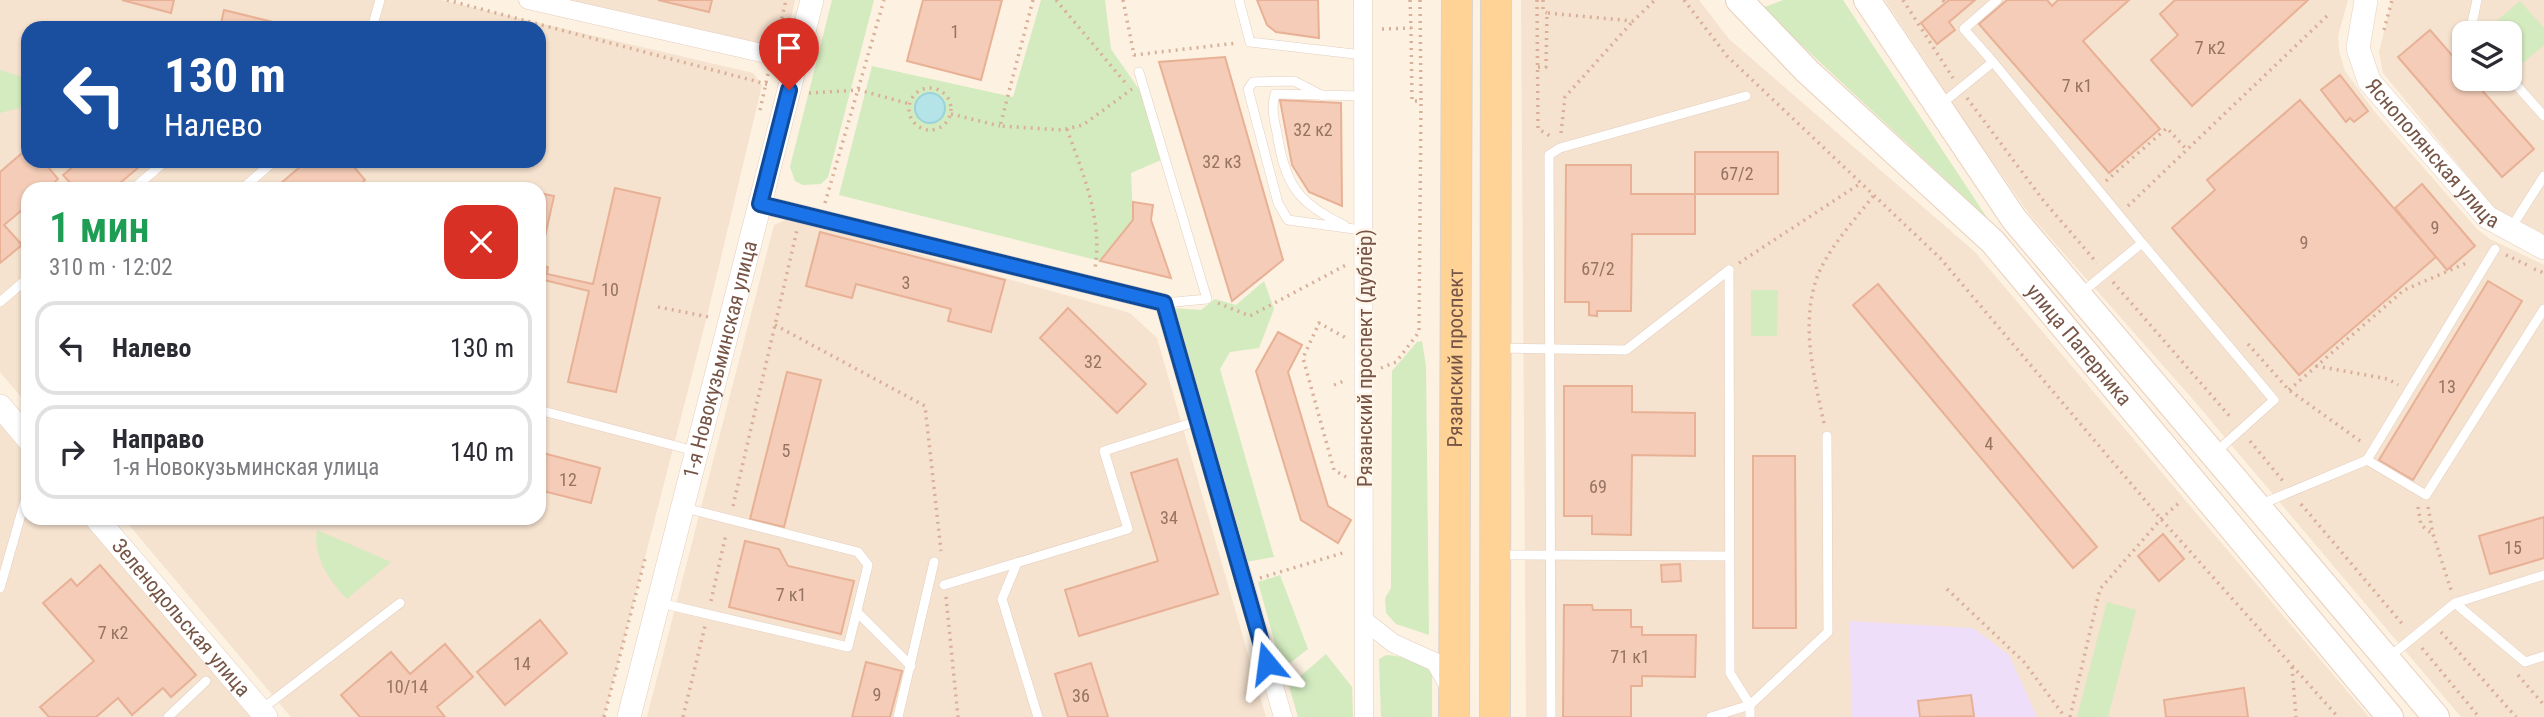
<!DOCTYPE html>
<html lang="ru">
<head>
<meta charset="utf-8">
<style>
  :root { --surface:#fff; --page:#f7f7f7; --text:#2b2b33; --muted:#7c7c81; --line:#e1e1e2 }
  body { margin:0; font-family:"Roboto Condensed",sans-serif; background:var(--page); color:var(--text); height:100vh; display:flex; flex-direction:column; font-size:26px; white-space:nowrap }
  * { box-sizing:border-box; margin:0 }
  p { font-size:23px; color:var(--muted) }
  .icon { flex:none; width:38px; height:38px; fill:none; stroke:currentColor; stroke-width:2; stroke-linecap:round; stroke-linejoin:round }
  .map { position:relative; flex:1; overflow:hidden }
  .side { position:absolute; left:21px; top:182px; width:525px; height:343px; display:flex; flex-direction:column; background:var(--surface); border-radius:21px; box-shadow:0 2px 5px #0004 }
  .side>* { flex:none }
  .top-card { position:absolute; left:21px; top:21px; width:525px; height:147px; border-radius:21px; box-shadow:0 2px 5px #0004; background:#1a4fa0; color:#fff; overflow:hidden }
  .fabs { position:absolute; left:2452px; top:21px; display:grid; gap:14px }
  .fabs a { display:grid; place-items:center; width:70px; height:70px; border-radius:14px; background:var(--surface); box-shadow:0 2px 5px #0004; font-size:35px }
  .pin { position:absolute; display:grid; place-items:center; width:60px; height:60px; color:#fff; margin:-72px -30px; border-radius:50% 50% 50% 0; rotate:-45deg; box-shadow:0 0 7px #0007 }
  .pin .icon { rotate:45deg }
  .me { position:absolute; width:77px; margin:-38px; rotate:344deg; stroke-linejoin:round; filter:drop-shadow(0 0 5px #0008) }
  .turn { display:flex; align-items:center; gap:24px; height:147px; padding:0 28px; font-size:32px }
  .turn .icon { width:91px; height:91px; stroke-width:2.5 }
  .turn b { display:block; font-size:49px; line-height:60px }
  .round { display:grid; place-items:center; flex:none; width:74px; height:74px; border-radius:21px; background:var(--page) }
  .overview { display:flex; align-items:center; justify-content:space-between; height:119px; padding:0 28px }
  h1 { font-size:42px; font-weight:600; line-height:52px; color:#1e9e55 }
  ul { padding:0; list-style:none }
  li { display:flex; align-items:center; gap:21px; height:94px; margin:0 14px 10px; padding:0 14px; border:4px solid var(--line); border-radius:21px }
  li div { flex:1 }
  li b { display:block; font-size:26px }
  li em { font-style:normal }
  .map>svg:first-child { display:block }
  .residential { fill:#f5e2cf; fill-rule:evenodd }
  .education { fill:#eedef9 }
  .green { fill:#d3ebbf }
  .water { fill:#b4e3e8; stroke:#9ad4da; stroke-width:2 }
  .building { fill:#f4ccb7; stroke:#e8b196; stroke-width:2 }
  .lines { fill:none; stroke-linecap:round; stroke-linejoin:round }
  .service-casing { stroke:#e4cebf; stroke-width:10 }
  .minor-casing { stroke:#e4cebf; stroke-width:19 }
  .tertiary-casing { stroke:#e4cebf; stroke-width:24 }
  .secondary-casing { stroke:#e9cfbc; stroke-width:28 }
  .primary-casing { stroke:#dbd3cf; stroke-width:32 }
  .path { stroke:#d9af9a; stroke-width:3.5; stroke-dasharray:2 5; stroke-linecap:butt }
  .service { stroke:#fff; stroke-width:9 }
  .minor { stroke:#fff; stroke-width:18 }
  .tertiary { stroke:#fff; stroke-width:23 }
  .secondary { stroke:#fff; stroke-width:26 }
  .primary { stroke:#ffd296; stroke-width:30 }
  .route-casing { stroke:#114b97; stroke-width:18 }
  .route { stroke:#1a73e8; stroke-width:12 }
  .labels { text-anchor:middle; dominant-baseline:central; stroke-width:5; stroke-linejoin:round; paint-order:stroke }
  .number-label { font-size:18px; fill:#967362 }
  .street-label { font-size:21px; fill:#765546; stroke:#fff5e8 }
</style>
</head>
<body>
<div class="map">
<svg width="2544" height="717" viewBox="0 0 2544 717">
  <rect width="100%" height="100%" fill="#fdf1e1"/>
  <g class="residential">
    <path d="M0,0H441L753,73L762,85L707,316L604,717H291L123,518H539V189H28V405L0,372ZM28,28H539V161H28Z"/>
    <polygon points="569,0 795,0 788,32 769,46"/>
    <polygon points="1521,0 1699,0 1729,39 1975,252 2369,717 1526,717"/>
    <polygon points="1885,0 2348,0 2338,36 2339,51 2345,71 2374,111 2477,229 2490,239 2544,265 2544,717 2461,717 2190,396 2030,215 1976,138"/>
    <path d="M2392,0H2544V234L2494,208L2383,73L2379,52ZM2464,33H2510V79H2464Z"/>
    <polygon points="790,218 1130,313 1157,338 1266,717 647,717 774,225"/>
    <polygon points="0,424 28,457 28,518 81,518 251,717 0,717"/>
  </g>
  <polygon class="education" points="1849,621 1973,628 2009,655 2037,717 1852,717"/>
  <g class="green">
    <polygon points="832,0 874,0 828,177 821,184 803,185 795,181 790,167"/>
    <polygon points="1041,0 1105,0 1111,49 1143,95 1161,160 1131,173 1133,220 1100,261 839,195 872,66 1013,97"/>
    <polygon points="1783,0 1843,0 1988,219 1762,8"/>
    <polygon points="2520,1 2544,28 2544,45 2516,69 2510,62 2510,33 2484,32"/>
    <polygon points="0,70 26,78 20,108 0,113"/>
    <polygon points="1264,281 1274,309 1259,348 1230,352 1220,369 1274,557 1246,562 1170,308 1201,310 1215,299 1236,305"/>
    <polygon points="1751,290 1778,290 1777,336 1751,336"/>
    <polygon points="1422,341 1426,366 1429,635 1396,624 1386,613 1385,598 1391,588 1392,371 1417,342"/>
    <path d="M317,530L391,562L347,599C329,580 313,558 317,530Z"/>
    <polygon points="1280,575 1308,649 1282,669 1258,582"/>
    <polygon points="2107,602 2136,610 2108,717 2077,717"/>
    <polygon points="1326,654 1352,687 1353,717 1298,717 1289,686"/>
    <path d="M1386,655C1402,656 1421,661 1432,673V717H1381L1379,659Z"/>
  </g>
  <circle class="water" cx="930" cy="108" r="15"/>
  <g class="building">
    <polygon points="122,0 174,0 171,13"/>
    <polygon points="658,0 712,0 709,12"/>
    <polygon points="923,0 1002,0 981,80 907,61"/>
    <polygon points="1257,0 1318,0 1319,38 1276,32 1267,25"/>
    <polygon points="1949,0 1975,0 1949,22 1955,30 1937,44 1921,23"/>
    <polygon points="2007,0 2047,0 2052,6 2058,0 2129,0 2083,41 2160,129 2109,173 1979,24"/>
    <polygon points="2175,0 2308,0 2192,106 2151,60 2178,35 2160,14"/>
    <polygon points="224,10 289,26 289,28 220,28"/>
    <polygon points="2430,30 2464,69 2464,79 2472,79 2534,149 2502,177 2398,57"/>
    <polygon points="1225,57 1283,260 1232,301 1159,62"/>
    <polygon points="2340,75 2368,111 2354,122 2350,118 2346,122 2321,90"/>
    <polygon points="1280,100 1341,103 1342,206 1309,192 1292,165"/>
    <polygon points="2300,100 2436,257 2299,375 2172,228 2215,190 2207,180"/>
    <polygon points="28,148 28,161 43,161 58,179 47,189 28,189 28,205 4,225 22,245 0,263 0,172"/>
    <rect x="1695" y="152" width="83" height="42"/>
    <polygon points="80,161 146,161 113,189 76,189 63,175"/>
    <polygon points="307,161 349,161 365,180 355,189 274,189"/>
    <polygon points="1566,165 1631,165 1631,194 1695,194 1695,234 1632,234 1631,311 1597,311 1597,316 1589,315 1589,302 1565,302"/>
    <polygon points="2422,184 2475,246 2447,270 2395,208"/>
    <polygon points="615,188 660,198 616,392 568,382 589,291 544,280 542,287 539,287 539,265 548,267 547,274 593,284"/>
    <polygon points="539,193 554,196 539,263"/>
    <polygon points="1133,202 1153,205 1151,220 1171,278 1100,261 1133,220"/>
    <polygon points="820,232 1005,280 991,332 948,321 951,309 856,284 852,298 806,286"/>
    <polygon points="2488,281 2522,301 2413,480 2379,460"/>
    <polygon points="1878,284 2097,547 2073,568 1853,305"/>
    <polygon points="1068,308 1146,384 1117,413 1040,338"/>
    <polygon points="1278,332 1302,345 1288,372 1328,506 1351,520 1338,543 1301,520 1256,371"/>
    <polygon points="787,372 821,380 784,527 750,519"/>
    <polygon points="1564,386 1632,386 1632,412 1695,413 1695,456 1632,455 1631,535 1592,534 1592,516 1564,516"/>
    <polygon points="539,452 600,468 591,503 539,490"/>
    <polygon points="1753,456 1795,456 1796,628 1753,628"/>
    <polygon points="1177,459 1218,594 1079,636 1065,590 1158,561 1131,473"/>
    <polygon points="2544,517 2544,558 2490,574 2479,536"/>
    <polygon points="2163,534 2184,559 2159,581 2138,556"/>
    <polygon points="745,541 779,549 788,566 854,581 841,634 729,607"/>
    <polygon points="1680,564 1681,581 1662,582 1661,565"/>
    <polygon points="100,565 196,675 171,697 163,688 132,715 118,698 96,717 49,717 40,707 94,661 43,603 71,579 77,586"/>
    <polygon points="1564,605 1592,605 1593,610 1631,610 1631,627 1642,627 1642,635 1696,635 1695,677 1642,676 1642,686 1631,686 1631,717 1563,717"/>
    <polygon points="540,620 567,653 505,705 477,672"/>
    <polygon points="445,644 473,677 437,707 445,717 360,717 341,695 391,652 410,674"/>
    <polygon points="866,662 902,671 890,717 852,717"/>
    <polygon points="1091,663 1108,717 1068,717 1055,674"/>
    <polygon points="2244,688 2248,717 2166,717 2164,700"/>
    <polygon points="1971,695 1974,716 1920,717 1918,701"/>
  </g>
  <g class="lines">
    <defs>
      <g id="service">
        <polyline points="1239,0 1250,42 1363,55"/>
        <polyline points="372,28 380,0"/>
        <polyline points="2470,33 2477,0"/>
        <polyline points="1993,62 2142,243"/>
        <polyline points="1139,72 1207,299 1164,303"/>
        <polyline points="2510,78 2544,116"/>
        <polyline points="1323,96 1294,81 1253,82 1248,89 1278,203 1288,220 1354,229"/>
        <polyline points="1940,105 1993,62 1964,29 1997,0"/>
        <polyline points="133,189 162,164"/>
        <polyline points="242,189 274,161"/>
        <polyline points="2516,220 2544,176"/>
        <path d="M1344,225C1297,203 1285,184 1277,133C1274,119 1271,107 1275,94L1363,96"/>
        <polyline points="2495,249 2367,460 2426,495 2544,309"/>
        <polyline points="1729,270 1730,673 1750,705 1750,717"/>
        <polyline points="2080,294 2142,243 2274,400 2216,452"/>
        <polyline points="0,302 28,278"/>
        <polyline points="1498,348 1626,350 1729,270"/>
        <polyline points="539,410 695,451"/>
        <polyline points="2259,505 2367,460"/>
        <polyline points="1500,555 1729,556"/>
        <polyline points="1017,563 1002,599 1038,717"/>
        <polyline points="944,585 1128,529 1104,451 1198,421"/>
        <polyline points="0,588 28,490"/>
        <polyline points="660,603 848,647 868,565 858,552 685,508"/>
        <polyline points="2455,603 2525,662 2544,656"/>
        <polyline points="857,612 911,666"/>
        <polyline points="2388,658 2455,603 2544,575"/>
        <polyline points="262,709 400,603"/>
        <polyline points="168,717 206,681"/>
        <polyline points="898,717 934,562"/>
        <polyline points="1551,717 1549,155 1560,148 1746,96"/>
        <polyline points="1711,717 1750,705 1828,632 1827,436"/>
      </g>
      <g id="minor">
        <polyline points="528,0 797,61"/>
        <polyline points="1363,0 1364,717"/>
        <polyline points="760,204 1164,303 1283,717"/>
        <polyline points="1365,621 1393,643 1435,662 1450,688"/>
      </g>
      <g id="tertiary">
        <path id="s1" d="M2366,0L2358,48L2369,81L2487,217L2544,248"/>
        <polyline points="0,406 28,439"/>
        <path id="s2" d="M96,518L266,717"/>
        <path id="s3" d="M629,717L812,0"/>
      </g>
      <g id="secondary">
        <path id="s4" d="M1739,0L1807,71L1993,242L2390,717"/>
        <polyline points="1867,0 2014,219 2436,717"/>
      </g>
      <g id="primary">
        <path id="s5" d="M1454,717L1457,0"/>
        <polyline points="1495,717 1496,0"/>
      </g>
    </defs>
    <use href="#service" class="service-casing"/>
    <use href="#minor" class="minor-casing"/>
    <use href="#tertiary" class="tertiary-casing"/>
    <use href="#secondary" class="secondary-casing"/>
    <use href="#primary" class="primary-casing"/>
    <g class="path">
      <polyline points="447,0 770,85"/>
      <polyline points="1033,0 1000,126 1062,130 1083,125 1132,89"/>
      <polyline points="1056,0 1128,86"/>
      <polyline points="1123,0 1134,55 1237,43"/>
      <polyline points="1410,0 1411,28"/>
      <polyline points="1537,0 1538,129 1552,137"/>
      <polyline points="1543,0 1543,11 1547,13"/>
      <polyline points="1684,0 1727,56 1940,258 2161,519 2338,717"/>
      <polyline points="1903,0 1953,78"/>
      <polyline points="1943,0 1945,3"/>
      <polyline points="1382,29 1411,28 1412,101 1421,101 1420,0"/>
      <polyline points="2384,30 2392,0"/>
      <polyline points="777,39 786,0"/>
      <polyline points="1538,67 1546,67 1547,13 1633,21 1655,0"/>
      <circle cx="930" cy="109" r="21"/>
      <polyline points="809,93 859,90 910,104"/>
      <polyline points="1967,98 2043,200 2097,263"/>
      <polyline points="760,110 768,74"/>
      <polyline points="951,114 1000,126"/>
      <path d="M1067,129C1083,174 1103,220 1095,268"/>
      <polyline points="1561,133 1565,97 1633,21"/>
      <polyline points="2106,181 2167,128 2187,150"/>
      <polyline points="825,203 884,0"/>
      <polyline points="2128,206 2328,15"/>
      <polyline points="2506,255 2527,265"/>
      <polyline points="1739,263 1861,183"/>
      <polyline points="2534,269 2544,273"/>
      <polyline points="2113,282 2232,419"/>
      <polyline points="1218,303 1250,316 1346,265"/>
      <polyline points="658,307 709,317"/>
      <polyline points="775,325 925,406 941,551"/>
      <polyline points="2248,344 2289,390 2363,443"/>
      <polyline points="2316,366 2388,379 2398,385"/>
      <polyline points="1381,368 1396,362 1419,332 1421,101"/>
      <polyline points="1334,385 1344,381"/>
      <polyline points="2289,390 2404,290 2469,262"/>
      <path d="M1824,423C1814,377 1801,327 1816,280C1827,249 1854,221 1874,195"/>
      <polyline points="2250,441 2283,481"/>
      <polyline points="1346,477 1334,470 1303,358 1319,323 1346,338"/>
      <polyline points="2301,504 2404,626"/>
      <polyline points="733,506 797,230"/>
      <polyline points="2418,507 2421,525 2431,533"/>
      <polyline points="2428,507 2433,534 2451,590"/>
      <polyline points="1260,578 1346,552"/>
      <polyline points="1947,589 2024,662 2065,717"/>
      <polyline points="946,597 958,717"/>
      <polyline points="711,601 726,534"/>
      <polyline points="2441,632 2516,717"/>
      <polyline points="2422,648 2479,717"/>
      <polyline points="2292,667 2296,717"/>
      <polyline points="2518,675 2544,705"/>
      <polyline points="604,717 645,559"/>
      <polyline points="683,717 705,626"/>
      <polyline points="2070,717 2100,589 2161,519 2180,502"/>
    </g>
    <use href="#service" class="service"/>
    <use href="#minor" class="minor"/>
    <use href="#tertiary" class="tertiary"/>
    <use href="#secondary" class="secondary"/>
    <use href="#primary" class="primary"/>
  </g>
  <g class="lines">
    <defs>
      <polyline id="route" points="789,90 760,204 1164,303 1267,663"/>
    </defs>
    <use href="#route" class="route-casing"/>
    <use href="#route" class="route"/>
  </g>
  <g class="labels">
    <g class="number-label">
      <text x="955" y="31">1</text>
      <text x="2210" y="47">7 к2</text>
      <text x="2077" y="85">7 к1</text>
      <text x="1313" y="129">32 к2</text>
      <text x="1222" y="161">32 к3</text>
      <text x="1737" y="173">67/2</text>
      <text x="2435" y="227">9</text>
      <text x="2304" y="242">9</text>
      <text x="1598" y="268">67/2</text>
      <text x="906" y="282">3</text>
      <text x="610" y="289">10</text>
      <text x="1093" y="361">32</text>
      <text x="2447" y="386">13</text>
      <text x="1989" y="443">4</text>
      <text x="786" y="450">5</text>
      <text x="568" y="479">12</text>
      <text x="1598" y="486">69</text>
      <text x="1169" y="517">34</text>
      <text x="2513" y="547">15</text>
      <text x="791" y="594">7 к1</text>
      <text x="113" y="632">7 к2</text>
      <text x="1630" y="656">71 к1</text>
      <text x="522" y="663">14</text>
      <text x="407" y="686">10/14</text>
      <text x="877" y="694">9</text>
      <text x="1081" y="695">36</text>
    </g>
    <g class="street-label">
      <text stroke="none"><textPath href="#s1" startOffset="180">Яснополянская улица</textPath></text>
      <text stroke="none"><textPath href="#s4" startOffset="485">улица Паперника</textPath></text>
      <text stroke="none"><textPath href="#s3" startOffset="369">1-я Новокузьминская улица</textPath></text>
      <text transform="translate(1365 358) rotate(-90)">Рязанский проспект (дублёр)</text>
      <text stroke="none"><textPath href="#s5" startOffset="359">Рязанский проспект</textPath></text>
      <text stroke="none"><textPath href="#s2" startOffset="131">Зеленодольская улица</textPath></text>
    </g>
  </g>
</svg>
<div class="fabs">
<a><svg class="icon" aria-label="layers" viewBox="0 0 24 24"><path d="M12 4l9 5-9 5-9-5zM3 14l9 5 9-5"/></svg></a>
</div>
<div class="pin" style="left:789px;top:90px;background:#d93025"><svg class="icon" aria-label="arrive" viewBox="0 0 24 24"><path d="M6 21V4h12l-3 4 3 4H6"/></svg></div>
<svg class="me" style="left:1267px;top:663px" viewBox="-20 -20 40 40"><path d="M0-17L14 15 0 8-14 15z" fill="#1a73e8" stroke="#fff" stroke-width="4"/></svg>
<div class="top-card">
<div class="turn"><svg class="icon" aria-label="left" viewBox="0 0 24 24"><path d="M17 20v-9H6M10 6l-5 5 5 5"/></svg><div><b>130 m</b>Налево</div></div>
</div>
<section class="side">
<div class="overview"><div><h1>1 мин</h1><p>310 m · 12:02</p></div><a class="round" style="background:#d93025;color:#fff"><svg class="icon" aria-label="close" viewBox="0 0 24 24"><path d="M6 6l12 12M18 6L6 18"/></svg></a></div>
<ul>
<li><svg class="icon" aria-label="left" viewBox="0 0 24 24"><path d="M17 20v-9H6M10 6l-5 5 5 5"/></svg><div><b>Налево</b></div><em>130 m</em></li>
<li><svg class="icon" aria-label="right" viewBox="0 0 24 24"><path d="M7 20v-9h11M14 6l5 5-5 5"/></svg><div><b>Направо</b><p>1-я Новокузьминская улица</p></div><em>140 m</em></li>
</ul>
</section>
</div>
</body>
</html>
